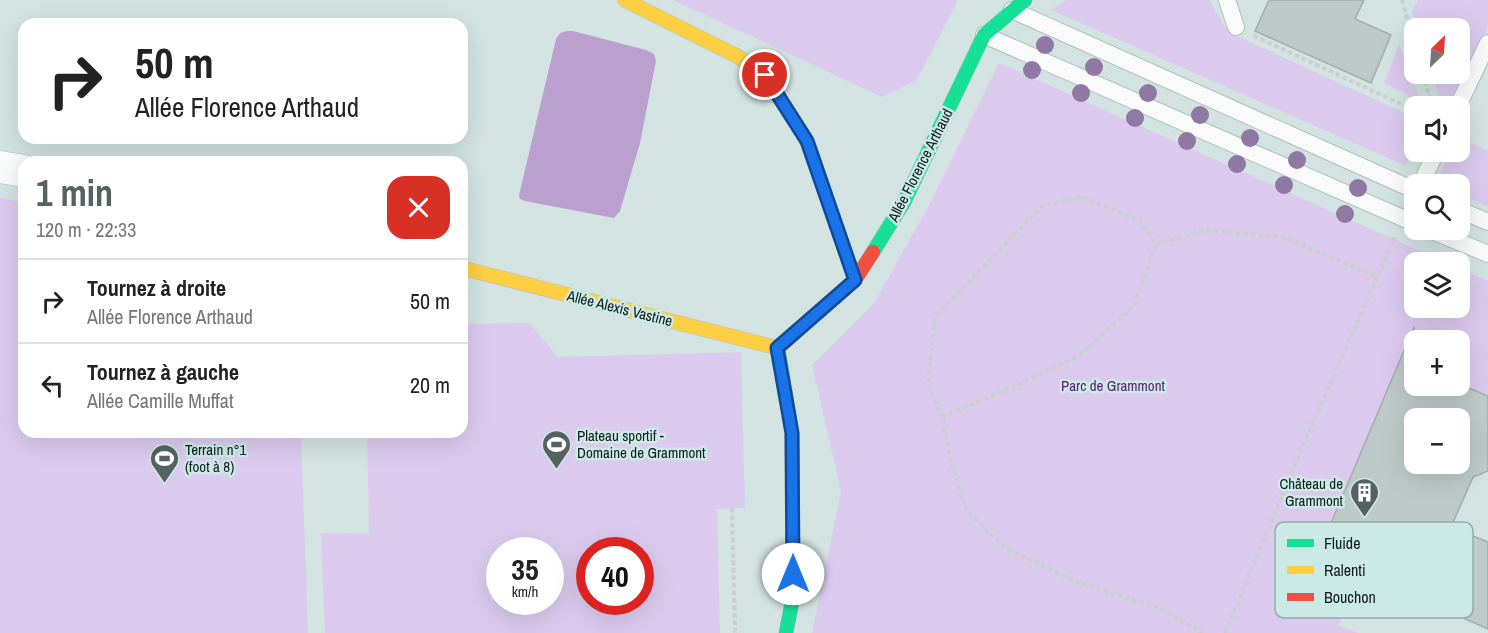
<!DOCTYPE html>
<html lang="fr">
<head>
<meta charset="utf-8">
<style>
  :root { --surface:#fff; --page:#f2f2f2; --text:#222; --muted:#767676; --line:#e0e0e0; --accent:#556260 }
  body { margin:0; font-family:"Archivo Narrow",sans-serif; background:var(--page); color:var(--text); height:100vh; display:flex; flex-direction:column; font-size:22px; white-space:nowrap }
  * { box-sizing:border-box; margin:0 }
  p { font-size:20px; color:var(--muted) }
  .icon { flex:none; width:33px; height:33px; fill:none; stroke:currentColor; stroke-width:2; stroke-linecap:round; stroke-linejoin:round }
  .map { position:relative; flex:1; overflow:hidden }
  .details { position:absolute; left:18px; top:156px; width:450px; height:282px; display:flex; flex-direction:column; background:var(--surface); border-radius:18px; box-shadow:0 6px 24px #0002 }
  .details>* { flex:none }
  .banner { position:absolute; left:18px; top:18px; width:450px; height:126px; border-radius:18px; box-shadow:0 6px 24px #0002; background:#fff; color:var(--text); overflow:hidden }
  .needle { width:39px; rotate:25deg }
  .fabs { position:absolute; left:1404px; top:18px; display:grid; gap:12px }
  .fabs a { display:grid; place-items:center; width:66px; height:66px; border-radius:12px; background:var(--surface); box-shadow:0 6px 24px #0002; font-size:30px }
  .speed { position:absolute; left:486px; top:537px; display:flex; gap:12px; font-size:30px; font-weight:700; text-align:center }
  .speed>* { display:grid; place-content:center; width:78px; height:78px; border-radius:50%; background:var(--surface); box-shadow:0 6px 24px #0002; line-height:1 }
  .speed small { font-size:15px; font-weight:400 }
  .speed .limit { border:9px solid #d22; background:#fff; color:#111 }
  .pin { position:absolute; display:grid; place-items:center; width:51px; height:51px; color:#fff; margin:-26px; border:3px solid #fff; border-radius:50%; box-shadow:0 2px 6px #0007 }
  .me { position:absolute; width:66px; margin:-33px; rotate:0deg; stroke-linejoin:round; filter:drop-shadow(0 0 4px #0008) }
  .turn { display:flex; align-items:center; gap:21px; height:126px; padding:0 18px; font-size:27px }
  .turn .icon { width:78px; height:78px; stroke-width:2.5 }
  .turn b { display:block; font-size:42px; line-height:51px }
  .round { display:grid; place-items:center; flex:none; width:63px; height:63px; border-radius:18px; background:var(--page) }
  .summary { display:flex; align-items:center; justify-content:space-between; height:102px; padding:0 18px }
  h1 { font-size:36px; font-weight:700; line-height:45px; color:var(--accent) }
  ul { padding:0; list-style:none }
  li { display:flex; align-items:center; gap:18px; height:84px; padding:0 18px; border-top:2px solid var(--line) }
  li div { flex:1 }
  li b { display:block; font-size:22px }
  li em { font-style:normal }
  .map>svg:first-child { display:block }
  .green { fill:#dbcaee; fill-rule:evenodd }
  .water { fill:#bba0cf }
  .building { fill:#bdcac8; stroke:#a0aeac; stroke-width:1.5; fill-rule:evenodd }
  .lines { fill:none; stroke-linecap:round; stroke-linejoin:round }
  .lane-casing { stroke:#b1bfbd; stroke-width:18 }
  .street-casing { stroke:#b1bfbd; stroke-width:33 }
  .fast-casing { stroke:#b1bfbd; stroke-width:15 }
  .slow-casing { stroke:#b1bfbd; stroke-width:15 }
  .jam-casing { stroke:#b1bfbd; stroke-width:15 }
  .path { stroke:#cacfce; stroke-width:4; stroke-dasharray:4.5 3; stroke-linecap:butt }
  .lane { stroke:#f8fbfa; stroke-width:16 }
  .street { stroke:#f8fbfa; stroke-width:32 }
  .fast { stroke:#16e098; stroke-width:14 }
  .slow { stroke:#ffcf43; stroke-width:14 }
  .jam { stroke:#f24e42; stroke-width:14 }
  .tree { fill:#9078a4 }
  .route-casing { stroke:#114b97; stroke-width:15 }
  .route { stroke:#1a73e8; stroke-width:10 }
  .labels { text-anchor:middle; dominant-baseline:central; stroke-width:5; stroke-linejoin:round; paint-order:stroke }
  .street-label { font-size:15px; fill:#111c1b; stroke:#cbeae6 }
  .park-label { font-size:15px; fill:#5a2172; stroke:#cbeae6 }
  .poi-label { font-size:15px; fill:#111c1b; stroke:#cbeae6; text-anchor:start }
  .key { fill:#cbeae6; stroke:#93aca9; stroke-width:1.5 }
  .key-label { font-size:16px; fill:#111c1b }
</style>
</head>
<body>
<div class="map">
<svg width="1488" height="633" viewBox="0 0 1488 633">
  <rect width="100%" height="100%" fill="#d2e3e1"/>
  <g class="green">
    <polygon points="673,0 958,0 917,80 882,97"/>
    <polygon points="1066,0 1209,0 1228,32 1414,117 1414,144 1406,166 1051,10"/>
    <polygon points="1418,0 1488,0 1488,26 1452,106 1443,106 1432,74 1460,74 1460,28 1417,28 1412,12"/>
    <polygon points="1399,44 1421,102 1384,83"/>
    <polygon points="999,63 1445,262 1414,262 1414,308 1460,308 1460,269 1488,281 1488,396 1460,384 1460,340 1414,340 1414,364 1401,359 1308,575 1351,595 1338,625 1358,633 812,633 841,491 812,365 874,303 926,211"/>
    <polygon points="1460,138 1488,151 1488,207 1460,194 1460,184 1436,184 1450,152 1460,152"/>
    <polygon points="0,198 24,203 24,432 301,432 308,633 0,633"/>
    <path d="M529,323L558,357L741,352L745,508L717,509L720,633H325L321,533L369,534L367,432H462V324ZM500,550H550V602H500ZM590,550H640V602H590Z"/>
  </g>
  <polygon class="water" points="567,31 573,31 646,50 654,54 656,61 640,143 620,211 614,218 525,201 520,199 519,195 556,39 560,33"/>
  <g class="building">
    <polygon points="1269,0 1364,0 1355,19 1391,35 1371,83 1255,31"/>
    <path d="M1414,327V386H1464L1488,396V471L1473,477L1451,527L1488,542V629L1318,554ZM1414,418H1460V464H1414Z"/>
  </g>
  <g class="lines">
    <defs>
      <g id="lane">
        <polyline points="1227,0 1236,27"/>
        <polyline points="1012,10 1414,190"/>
        <polyline points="984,35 1414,223"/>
        <polyline points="1458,106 1488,43"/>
        <polyline points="1421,184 1436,152"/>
        <polyline points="1460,210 1488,222"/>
        <polyline points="1430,230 1488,254"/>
      </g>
      <polyline id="street" points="0,167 24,171"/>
      <g id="fast">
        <polyline points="810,149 855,280"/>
        <polyline points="873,252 904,202 984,35 1025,0"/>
        <polyline points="778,348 792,433 793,597 786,633"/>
      </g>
      <g id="slow">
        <polyline points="625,0 737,56 765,75 807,141 810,149"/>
        <polyline points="462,268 778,348"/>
      </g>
      <polyline id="jam" points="778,348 855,280 873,252"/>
    </defs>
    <use href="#lane" class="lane-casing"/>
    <use href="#street" class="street-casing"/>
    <use href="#fast" class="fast-casing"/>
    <use href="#slow" class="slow-casing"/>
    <use href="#jam" class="jam-casing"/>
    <g class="path">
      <polyline points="1402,0 1414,43"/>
      <polyline points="1254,36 1414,110"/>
      <polyline points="1423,74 1432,106"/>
      <polyline points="1156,245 1203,230 1283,237 1376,276"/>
      <polyline points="942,417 1025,382 1078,356 1133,307 1156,245 1141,221 1082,197 1043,205 935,317 928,383 942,417 951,462 967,512 1007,549 1078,582 1161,609 1203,633"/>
      <polyline points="732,508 735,633"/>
      <polyline points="1225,633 1313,422 1395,237"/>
    </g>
    <use href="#lane" class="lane"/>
    <use href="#street" class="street"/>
    <use href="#fast" class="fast"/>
    <use href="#slow" class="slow"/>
    <use href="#jam" class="jam"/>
  </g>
  <g class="tree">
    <circle cx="1045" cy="45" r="9"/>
    <circle cx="1094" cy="67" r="9"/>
    <circle cx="1032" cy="70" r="9"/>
    <circle cx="1081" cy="93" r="9"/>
    <circle cx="1148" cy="93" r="9"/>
    <circle cx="1200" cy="115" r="9"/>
    <circle cx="1135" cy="118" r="9"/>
    <circle cx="1250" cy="138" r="9"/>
    <circle cx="1187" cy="141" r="9"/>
    <circle cx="1297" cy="160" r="9"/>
    <circle cx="1237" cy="164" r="9"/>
    <circle cx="1284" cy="185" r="9"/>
    <circle cx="1358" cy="188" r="9"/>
    <circle cx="1345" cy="214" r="9"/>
  </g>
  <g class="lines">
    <defs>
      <polyline id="route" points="765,75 807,141 855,280 777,348 792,433 793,574"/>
    </defs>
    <use href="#route" class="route-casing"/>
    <use href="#route" class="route"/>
  </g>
  <defs>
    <symbol id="stadium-pin" viewBox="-11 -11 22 30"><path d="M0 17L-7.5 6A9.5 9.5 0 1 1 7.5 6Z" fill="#556260" stroke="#cbeae6"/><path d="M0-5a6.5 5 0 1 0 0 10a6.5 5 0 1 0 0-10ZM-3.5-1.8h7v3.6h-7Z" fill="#fff"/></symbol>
    <symbol id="building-pin" viewBox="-11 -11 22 30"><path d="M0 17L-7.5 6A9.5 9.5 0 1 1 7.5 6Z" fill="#556260" stroke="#cbeae6"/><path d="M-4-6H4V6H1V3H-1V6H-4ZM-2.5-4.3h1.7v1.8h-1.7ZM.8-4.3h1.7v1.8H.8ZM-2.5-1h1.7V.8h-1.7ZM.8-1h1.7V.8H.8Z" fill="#fff"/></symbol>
  </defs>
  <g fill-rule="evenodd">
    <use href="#stadium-pin" x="540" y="428" width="33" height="45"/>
    <use href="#stadium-pin" x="148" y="442" width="33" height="45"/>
    <use href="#building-pin" x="1348" y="476" width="33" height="45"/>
  </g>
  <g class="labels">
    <g class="street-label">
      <text transform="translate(920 165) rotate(-63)">Allée Florence Arthaud</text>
      <text transform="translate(620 308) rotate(14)">Allée Alexis Vastine</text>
    </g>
    <g class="park-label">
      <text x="1113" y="385">Parc de Grammont</text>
    </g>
    <g class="poi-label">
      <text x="577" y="435">Plateau sportif -<tspan x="577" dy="17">Domaine de Grammont</tspan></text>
      <text x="185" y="449">Terrain n°1<tspan x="185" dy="17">(foot à 8)</tspan></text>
      <text x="1343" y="483" text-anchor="end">Château de<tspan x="1343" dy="17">Grammont</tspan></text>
    </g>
  </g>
  <rect x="1275" y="522" width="198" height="96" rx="9" class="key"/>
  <rect x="1287" y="539" width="27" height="8" fill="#16e098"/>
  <rect x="1287" y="566" width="27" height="8" fill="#ffcf43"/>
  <rect x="1287" y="593" width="27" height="8" fill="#f24e42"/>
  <g class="key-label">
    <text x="1324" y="549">Fluide</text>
    <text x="1324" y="576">Ralenti</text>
    <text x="1324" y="603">Bouchon</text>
  </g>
</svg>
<div class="fabs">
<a><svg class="needle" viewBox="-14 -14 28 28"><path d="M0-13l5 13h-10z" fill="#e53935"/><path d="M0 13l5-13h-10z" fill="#767676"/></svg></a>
<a><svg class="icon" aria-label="sound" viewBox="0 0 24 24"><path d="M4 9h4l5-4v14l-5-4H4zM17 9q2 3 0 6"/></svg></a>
<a><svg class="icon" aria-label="search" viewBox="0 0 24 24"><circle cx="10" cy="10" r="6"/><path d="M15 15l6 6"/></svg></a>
<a><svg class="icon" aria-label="layers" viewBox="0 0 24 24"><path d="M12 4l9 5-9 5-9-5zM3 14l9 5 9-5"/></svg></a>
<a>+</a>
<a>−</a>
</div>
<div class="speed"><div>35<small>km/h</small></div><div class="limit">40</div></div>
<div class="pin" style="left:765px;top:75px;background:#d93025"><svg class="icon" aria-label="arrive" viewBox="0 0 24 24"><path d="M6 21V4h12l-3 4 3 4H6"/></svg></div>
<svg class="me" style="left:793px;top:574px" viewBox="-20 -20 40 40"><circle r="19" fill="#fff"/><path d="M0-13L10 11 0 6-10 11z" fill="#1a73e8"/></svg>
<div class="banner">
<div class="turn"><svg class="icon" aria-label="right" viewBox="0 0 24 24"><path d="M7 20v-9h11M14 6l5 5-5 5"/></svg><div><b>50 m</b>Allée Florence Arthaud</div></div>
</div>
<section class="details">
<div class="summary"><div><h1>1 min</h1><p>120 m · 22:33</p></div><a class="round" style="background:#d93025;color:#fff"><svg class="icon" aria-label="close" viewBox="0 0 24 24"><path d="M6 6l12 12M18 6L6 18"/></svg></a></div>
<ul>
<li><svg class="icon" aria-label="right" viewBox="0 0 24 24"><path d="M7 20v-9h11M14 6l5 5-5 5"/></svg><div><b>Tournez à droite</b><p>Allée Florence Arthaud</p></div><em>50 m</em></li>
<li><svg class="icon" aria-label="left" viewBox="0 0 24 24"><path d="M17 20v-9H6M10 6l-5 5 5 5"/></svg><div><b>Tournez à gauche</b><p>Allée Camille Muffat</p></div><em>20 m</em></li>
</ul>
</section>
</div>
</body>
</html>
